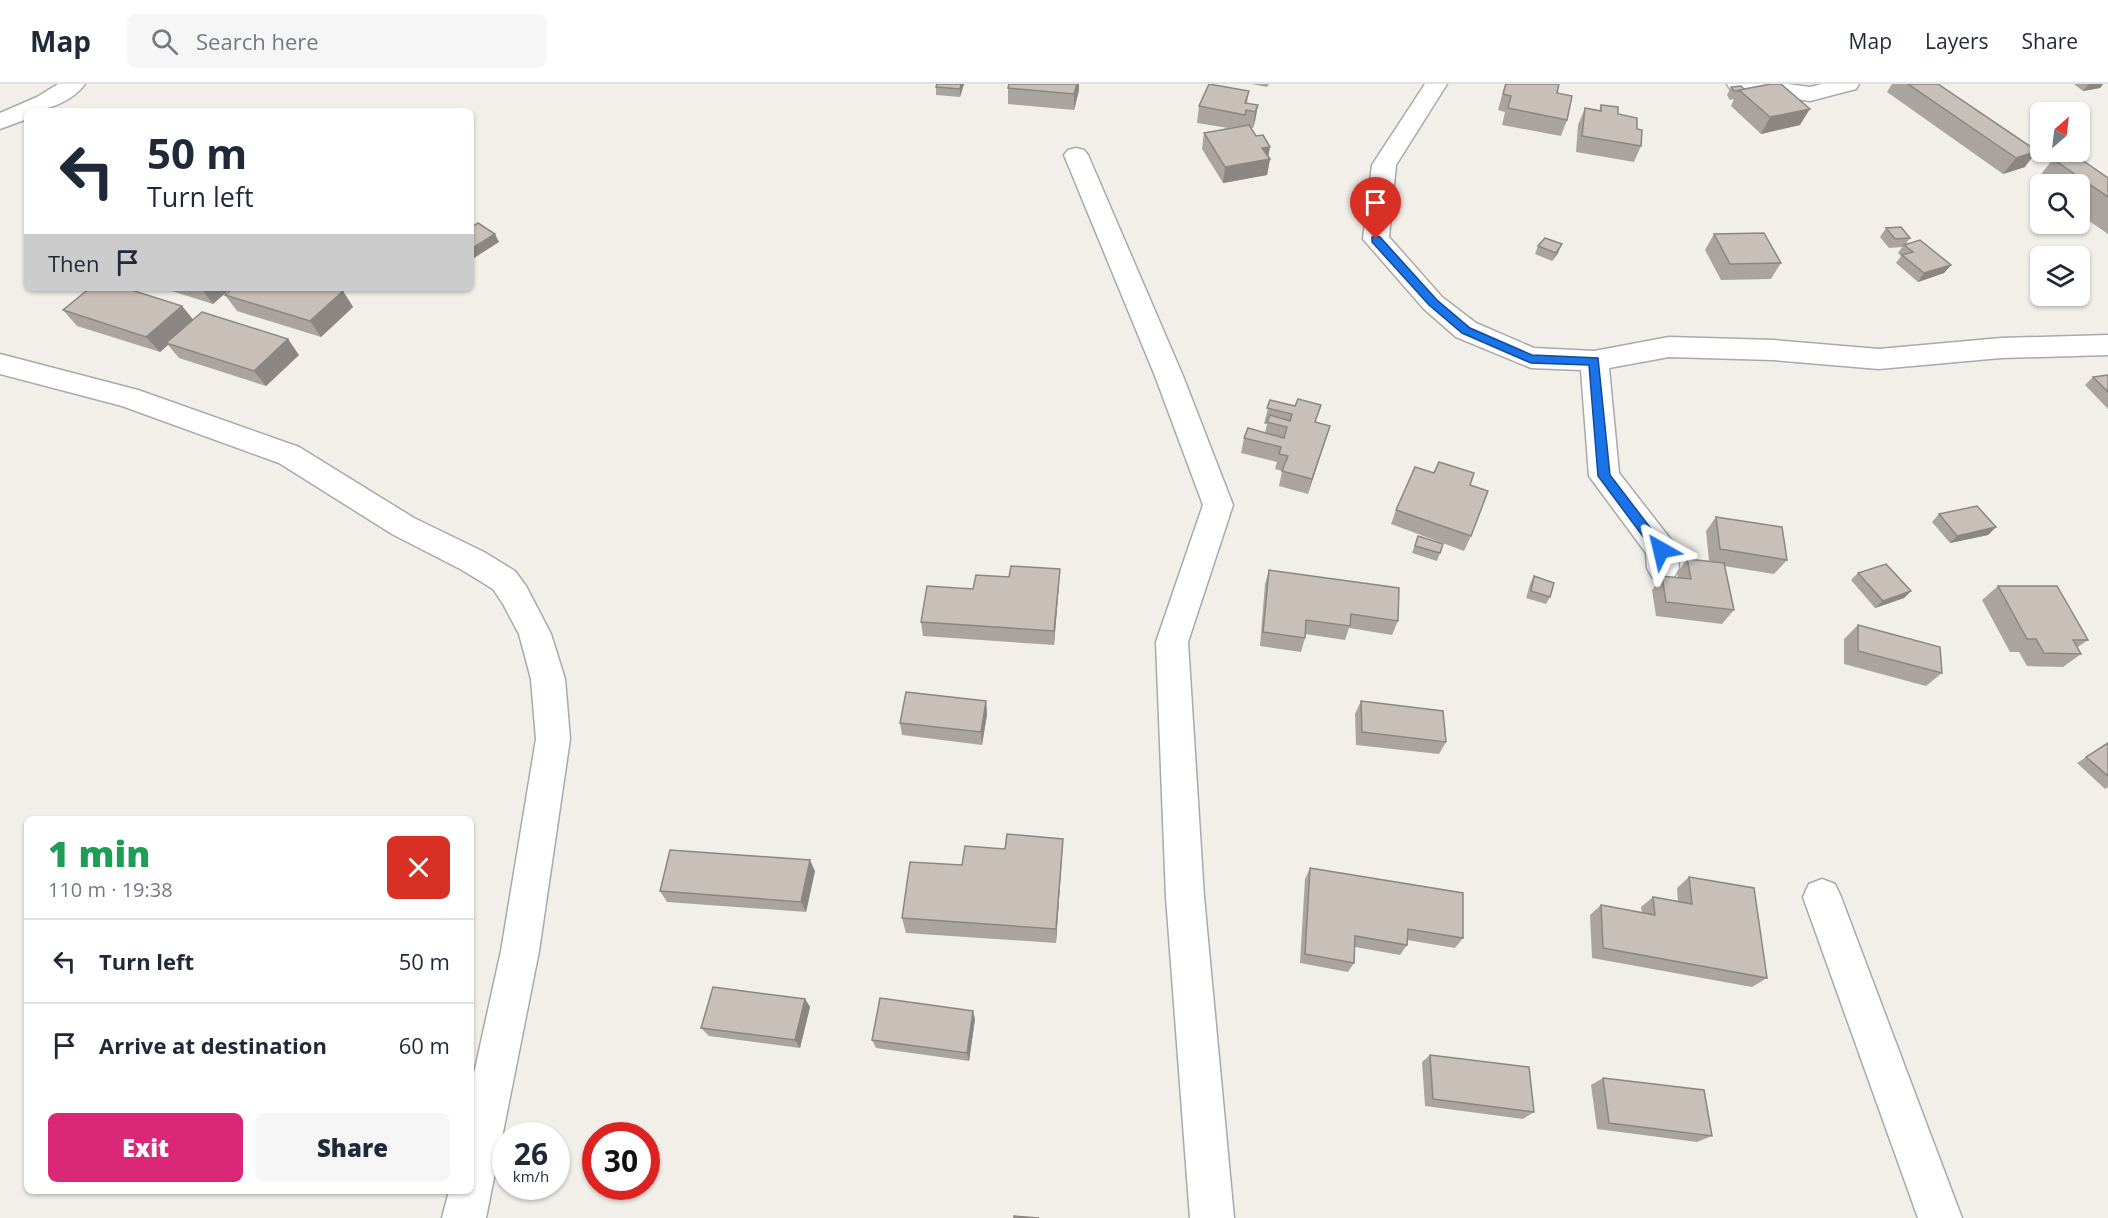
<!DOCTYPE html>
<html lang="en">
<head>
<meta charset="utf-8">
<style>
  :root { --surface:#fff; --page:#f6f6f7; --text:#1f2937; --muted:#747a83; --line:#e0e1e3; --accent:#db2777 }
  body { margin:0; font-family:"Open Sans",sans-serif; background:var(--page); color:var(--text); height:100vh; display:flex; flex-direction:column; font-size:22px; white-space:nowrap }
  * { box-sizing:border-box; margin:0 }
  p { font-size:20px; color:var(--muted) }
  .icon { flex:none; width:33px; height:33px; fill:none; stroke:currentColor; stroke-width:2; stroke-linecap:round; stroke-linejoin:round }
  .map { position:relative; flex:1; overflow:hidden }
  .drawer { position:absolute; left:24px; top:732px; width:450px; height:378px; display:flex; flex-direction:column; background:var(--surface); border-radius:9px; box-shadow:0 2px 4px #0004 }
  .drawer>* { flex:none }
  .guide { position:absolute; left:24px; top:24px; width:450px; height:183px; border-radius:9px; box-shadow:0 2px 4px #0004; background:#fff; color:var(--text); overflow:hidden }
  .needle { width:39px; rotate:28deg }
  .buttons { position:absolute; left:2030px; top:18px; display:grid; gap:12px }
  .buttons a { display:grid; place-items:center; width:60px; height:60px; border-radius:9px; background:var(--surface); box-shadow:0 2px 4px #0004; font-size:30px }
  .speed { position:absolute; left:492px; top:1038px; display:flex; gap:12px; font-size:30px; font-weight:700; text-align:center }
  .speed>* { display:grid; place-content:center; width:78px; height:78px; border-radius:50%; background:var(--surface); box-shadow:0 2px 4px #0004; line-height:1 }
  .speed small { font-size:15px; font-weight:400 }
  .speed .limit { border:9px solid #d22; background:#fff; color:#111 }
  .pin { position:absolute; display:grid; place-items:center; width:51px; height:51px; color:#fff; margin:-62px -26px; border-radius:50% 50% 50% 0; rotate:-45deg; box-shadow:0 0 6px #0007 }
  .pin .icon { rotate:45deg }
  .me { position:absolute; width:66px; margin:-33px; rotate:323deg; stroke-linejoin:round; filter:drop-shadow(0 0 4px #0008) }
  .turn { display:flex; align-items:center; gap:21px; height:126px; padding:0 24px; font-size:27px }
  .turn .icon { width:78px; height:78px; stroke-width:2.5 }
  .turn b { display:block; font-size:42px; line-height:51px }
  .then { display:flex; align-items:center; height:57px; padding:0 24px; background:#0003; gap:12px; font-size:22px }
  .round { display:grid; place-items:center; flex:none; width:63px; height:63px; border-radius:9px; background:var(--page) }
  .headline { display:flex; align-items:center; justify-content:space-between; height:102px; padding:0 24px }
  h1 { font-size:36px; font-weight:800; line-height:45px; color:#1e9e55 }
  .cta { display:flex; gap:12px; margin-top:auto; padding:12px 24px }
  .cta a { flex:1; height:69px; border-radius:9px; background:var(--accent); color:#fff; font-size:24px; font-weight:800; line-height:69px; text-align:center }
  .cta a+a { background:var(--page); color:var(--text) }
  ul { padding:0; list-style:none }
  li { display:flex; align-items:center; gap:18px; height:84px; padding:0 24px; border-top:2px solid var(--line) }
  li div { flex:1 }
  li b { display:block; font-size:22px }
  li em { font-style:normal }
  header { display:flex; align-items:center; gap:36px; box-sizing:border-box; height:84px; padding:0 30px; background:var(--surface); border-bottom:2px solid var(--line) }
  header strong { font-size:28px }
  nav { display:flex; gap:33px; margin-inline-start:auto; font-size:21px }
  .search { width:420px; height:54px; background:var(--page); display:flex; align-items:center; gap:15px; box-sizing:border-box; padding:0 21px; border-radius:9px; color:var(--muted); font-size:22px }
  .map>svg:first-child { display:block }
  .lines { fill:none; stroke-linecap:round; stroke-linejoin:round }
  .minor-casing { stroke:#a9a9a9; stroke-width:3 }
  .minor { fill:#fff; fill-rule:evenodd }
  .wall { fill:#aba49e }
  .shaded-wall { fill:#8b8681 }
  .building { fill:#c7bfb8; stroke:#8b8681; stroke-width:1.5 }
  .route { fill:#1a73e8; stroke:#114b97; stroke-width:1.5 }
</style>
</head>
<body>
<header>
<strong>Map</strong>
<div class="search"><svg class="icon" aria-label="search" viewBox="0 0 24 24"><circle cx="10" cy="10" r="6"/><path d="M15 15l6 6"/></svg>Search here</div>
<nav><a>Map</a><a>Layers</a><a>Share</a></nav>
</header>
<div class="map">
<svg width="2108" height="1134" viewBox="0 0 2108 1134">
  <rect width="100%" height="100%" fill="#f2efe9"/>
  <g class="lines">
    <defs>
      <g id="minor">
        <path d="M58,0H85C73,17 47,27 27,27V35L0,45V29L37,13Z"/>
        <polygon points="1425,0 1447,0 1396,81 1389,153 1442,213 1476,239 1534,264 1594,267 1669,253 1773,256 1879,265 2001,254 2108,251 2108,271 2001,274 1879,285 1773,276 1669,273 1609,284 1619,389 1672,457 1677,466 1679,484 1674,493 1663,497 1652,493 1647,484 1646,469 1589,392 1581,286 1531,284 1456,253 1424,225 1363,155 1372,81"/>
        <polygon points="1727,0 1787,0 1810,3 1822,0 1859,0 1856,5 1810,17 1738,7 1730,5"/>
        <polygon points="1076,64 1084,66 1088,71 1183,292 1233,421 1188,558 1204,813 1234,1134 1190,1134 1166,813 1156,558 1203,421 1155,292 1064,71 1068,66"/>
        <polygon points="0,270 138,306 299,363 414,434 484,468 515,487 526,502 551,550 565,595 570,655 539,867 486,1134 442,1134 449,1107 471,1107 471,1003 501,867 536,655 531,595 519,550 503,520 493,505 462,486 392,450 279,379 122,322 0,290"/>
        <polygon points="1822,795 1835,800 1841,813 1962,1134 1918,1134 1803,813 1809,800"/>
      </g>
    </defs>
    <use href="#minor" class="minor-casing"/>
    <use href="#minor" class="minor"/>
  </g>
  <g class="wall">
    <polygon points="964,0 960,13 936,11 936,3"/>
    <polygon points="1252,0 1269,0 1267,3"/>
    <polygon points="1505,0 1559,0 1557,9 1567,36 1561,52 1502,41 1505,28 1498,26"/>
    <polygon points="1892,0 1938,0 2025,83 2003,90 1887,8"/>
    <polygon points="2074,0 2103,0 2100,4 2083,7"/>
    <polygon points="1731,3 1744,5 1800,41 1761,50 1731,22 1734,15 1730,16 1727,11"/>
    <polygon points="1008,4 1079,6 1074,26 1008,20"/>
    <polygon points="1249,7 1247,19 1258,21 1255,37 1253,44 1251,44 1270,75 1267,91 1223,99 1202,65 1204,49 1228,44 1197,39 1199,22"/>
    <polygon points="1601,21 1618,30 1637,45 1641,62 1634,78 1576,68 1578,41 1585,24 1599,27"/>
    <polygon points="2053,75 2108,94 2108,150 2079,130 2079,100 2040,100 2040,102 2035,98"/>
    <polygon points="1886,144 1910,154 1906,160 1951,181 1944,189 1918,198 1896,179 1901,172 1898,169 1902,163 1889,164 1880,153"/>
    <polygon points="1714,150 1781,179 1771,195 1721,196 1705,166"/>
    <polygon points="1538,162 1558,169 1552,177 1535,170"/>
    <polygon points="162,204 231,204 213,220"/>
    <polygon points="343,207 353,223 321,253 237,227 225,211"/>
    <polygon points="182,222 193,236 299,271 266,302 179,274 168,261 160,268 77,242 63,226"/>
    <polygon points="2108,291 2108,325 2085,301 2093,293"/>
    <polygon points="1270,316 1316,339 1325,357 1308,410 1279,402 1282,387 1275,385 1277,378 1241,369 1244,354 1265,349 1267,340 1264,340"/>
    <polygon points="1470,401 1471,452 1464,467 1391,440 1396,426"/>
    <polygon points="1939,430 1996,443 1988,451 1950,459 1932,438"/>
    <polygon points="1716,433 1787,476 1774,490 1724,482 1734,526 1722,540 1656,532 1652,506 1662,492 1678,494 1677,489 1687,475 1709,477 1706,447"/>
    <polygon points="1418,452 1440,469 1437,477 1412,469"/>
    <polygon points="1269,486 1398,537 1392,551 1349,544 1345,556 1305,550 1305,554 1301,568 1260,562 1265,500"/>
    <polygon points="1858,489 1911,507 1904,514 1875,524 1851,496"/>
    <polygon points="1534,492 1550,513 1546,520 1526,514 1530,500"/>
    <polygon points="1059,500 1054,561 923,552 921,538 973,505"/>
    <polygon points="1998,502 2088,556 2078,563 2081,570 2063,583 2027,582 2019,568 2010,568 1982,516"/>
    <polygon points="1858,541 1942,589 1926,602 1844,580 1844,555"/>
    <polygon points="986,617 987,630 982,661 902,651 900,639"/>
    <polygon points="1361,617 1446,658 1439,670 1356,661 1355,630"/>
    <polygon points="2108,659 2108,703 2105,705 2077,679"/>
    <polygon points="1063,755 1056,859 906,849 902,834 962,781 1005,765"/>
    <polygon points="1310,784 1463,854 1455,864 1407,856 1407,861 1400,871 1355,863 1354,879 1348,888 1300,879 1305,795"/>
    <polygon points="815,787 806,828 667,818 660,807"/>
    <polygon points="1689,793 1767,894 1752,903 1592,874 1590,831 1601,821 1642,829 1641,823 1653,813 1678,817 1677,804"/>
    <polygon points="805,915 810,923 800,964 709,952 701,944"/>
    <polygon points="975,935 969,977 876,964 872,956"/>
    <polygon points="1430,971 1534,1028 1523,1035 1425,1022 1422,978"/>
    <polygon points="1603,994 1712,1052 1697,1058 1597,1045 1591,1001"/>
  </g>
  <g class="shaded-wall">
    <polygon points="961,0 964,0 960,13 960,5"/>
    <polygon points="1077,0 1079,0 1079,6 1074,26 1074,10"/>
    <polygon points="2089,0 2103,0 2100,4 2083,7"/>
    <polygon points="1258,21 1255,37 1253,44 1255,28"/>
    <polygon points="1810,25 1800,41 1761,50 1770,33"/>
    <polygon points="1270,63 1268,75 1270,75 1267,91 1223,99 1225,83 1262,64"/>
    <polygon points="2037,67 2025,83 2003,90 2016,74"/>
    <polygon points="495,150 499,158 471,176 471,165"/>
    <polygon points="1562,160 1558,169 1552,177 1556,169"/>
    <polygon points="1951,181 1944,189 1918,198 1924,189"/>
    <polygon points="201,204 231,204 213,220"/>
    <polygon points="343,207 353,223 321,253 310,237"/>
    <polygon points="182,222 195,238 166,259 168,261 160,268 146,253"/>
    <polygon points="288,255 299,271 266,302 254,287"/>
    <polygon points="1330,342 1325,357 1308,410 1312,395"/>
    <polygon points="1996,443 1988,451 1950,459 1957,452"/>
    <polygon points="1060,485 1059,500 1054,561 1054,547"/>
    <polygon points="1911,507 1904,514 1875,524 1883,517"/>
    <polygon points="986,617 987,630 982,661 981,648"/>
    <polygon points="1063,755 1062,771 1056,859 1056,845"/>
    <polygon points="810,776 815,787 806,828 801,818"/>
    <polygon points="805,915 810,923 800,964 795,956"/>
    <polygon points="973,927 975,935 969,977 967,969"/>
  </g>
  <g class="building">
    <polygon points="937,0 961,0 960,5 936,3"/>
    <polygon points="1009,0 1077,0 1074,10 1008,4"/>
    <polygon points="1209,0 1249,7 1245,19 1258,21 1255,28 1246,26 1245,31 1199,22"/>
    <polygon points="1506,0 1559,0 1557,9 1572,12 1567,36 1508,24 1511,12 1503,10"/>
    <polygon points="1771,0 1781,0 1810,25 1770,33 1739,6"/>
    <polygon points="1908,0 1938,0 2037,67 2016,74"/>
    <polygon points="1741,2 1744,5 1739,6 1739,7 1734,7 1731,3"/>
    <polygon points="1601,21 1618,23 1618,30 1637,34 1637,45 1642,46 1641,62 1582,52 1585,24 1601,27"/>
    <polygon points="1249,41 1256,52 1263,51 1270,63 1262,64 1270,75 1225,83 1204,49"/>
    <polygon points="2072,69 2108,94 2108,113 2053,75"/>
    <polygon points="478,139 495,150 471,165 471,144"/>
    <polygon points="1901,143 1910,154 1895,155 1886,144"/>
    <polygon points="1764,149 1781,179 1730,180 1714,150"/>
    <polygon points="1545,154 1562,160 1556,169 1538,162"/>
    <polygon points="1920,156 1951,181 1924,189 1902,171 1913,168 1904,161"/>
    <polygon points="90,204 125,204 182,222 146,253 63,226"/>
    <polygon points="233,204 331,204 343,207 310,237 225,211"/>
    <polygon points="202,228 288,255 254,287 166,259"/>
    <polygon points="2108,291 2108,308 2093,293"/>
    <polygon points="1298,315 1321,321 1315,338 1330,342 1312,395 1282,387 1288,372 1279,370 1281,363 1244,354 1248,344 1284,354 1287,343 1267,338 1270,331 1290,337 1292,330 1267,324 1270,316 1295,322"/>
    <polygon points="1439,378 1474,389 1470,401 1488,407 1471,452 1396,426 1415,383 1434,389"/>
    <polygon points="1977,422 1996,443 1957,452 1939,430"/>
    <polygon points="1716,433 1782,443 1787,476 1720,465"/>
    <polygon points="1418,452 1443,460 1440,469 1415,462"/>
    <polygon points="1687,475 1724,479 1734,526 1666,518 1662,492 1691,495"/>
    <polygon points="1886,480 1911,507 1883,517 1858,489"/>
    <polygon points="1011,482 1060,485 1054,547 921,538 927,502 973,505 976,491 1009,493"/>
    <polygon points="1269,486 1399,504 1398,537 1351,530 1350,542 1306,536 1305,554 1263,548"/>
    <polygon points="1534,492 1554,499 1550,513 1531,507"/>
    <polygon points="1998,502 2057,502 2088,556 2073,556 2081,570 2044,569 2036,555 2027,555"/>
    <polygon points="1858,541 1940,563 1942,589 1858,567"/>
    <polygon points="906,608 986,617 981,648 900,639"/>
    <polygon points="1361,617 1443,627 1446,658 1362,648"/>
    <polygon points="2108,659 2108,692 2086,673"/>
    <polygon points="1007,750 1063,755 1056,845 902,834 910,778 962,781 965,762 1005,765"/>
    <polygon points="670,766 810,776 801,818 660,807"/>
    <polygon points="1310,784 1463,809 1463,854 1408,845 1407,861 1355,852 1354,879 1305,870"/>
    <polygon points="1689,793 1754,804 1767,894 1603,864 1601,821 1655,831 1653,813 1692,820"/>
    <polygon points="713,903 805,915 795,956 701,944"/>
    <polygon points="880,914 973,927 967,969 872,956"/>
    <polygon points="1430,971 1529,983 1534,1028 1433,1015"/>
    <polygon points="1603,994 1704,1006 1712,1052 1609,1039"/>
    <polygon points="1014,1132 1039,1134 1014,1134"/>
  </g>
  <polygon class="route" points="1376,152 1380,153 1437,216 1470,244 1532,271 1598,274 1610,391 1665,463 1667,466 1665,470 1656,470 1598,392 1589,281 1531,279 1462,249 1429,221 1372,158 1372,153"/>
</svg>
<div class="buttons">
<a><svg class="needle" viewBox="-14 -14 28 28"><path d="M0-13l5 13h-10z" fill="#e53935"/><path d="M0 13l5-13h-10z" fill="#747a83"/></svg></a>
<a><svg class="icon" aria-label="search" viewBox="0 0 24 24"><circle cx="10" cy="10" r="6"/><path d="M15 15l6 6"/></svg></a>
<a><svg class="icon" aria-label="layers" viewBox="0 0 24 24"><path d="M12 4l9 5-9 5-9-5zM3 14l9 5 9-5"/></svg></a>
</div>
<div class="speed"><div>26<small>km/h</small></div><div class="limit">30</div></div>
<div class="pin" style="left:1376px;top:155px;background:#d93025"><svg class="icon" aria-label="arrive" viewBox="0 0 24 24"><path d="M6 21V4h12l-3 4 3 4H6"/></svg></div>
<svg class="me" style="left:1661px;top:466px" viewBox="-20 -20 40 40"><path d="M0-17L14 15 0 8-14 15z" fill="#1a73e8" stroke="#fff" stroke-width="4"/></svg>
<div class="guide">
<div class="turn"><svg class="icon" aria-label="left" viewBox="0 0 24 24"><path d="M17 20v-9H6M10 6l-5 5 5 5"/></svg><div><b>50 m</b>Turn left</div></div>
<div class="then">Then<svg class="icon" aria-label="arrive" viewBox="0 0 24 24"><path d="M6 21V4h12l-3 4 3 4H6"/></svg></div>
</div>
<section class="drawer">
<div class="headline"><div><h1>1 min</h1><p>110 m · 19:38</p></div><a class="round" style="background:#d93025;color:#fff"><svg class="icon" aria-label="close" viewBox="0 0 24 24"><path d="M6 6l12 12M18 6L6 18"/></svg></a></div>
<ul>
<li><svg class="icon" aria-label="left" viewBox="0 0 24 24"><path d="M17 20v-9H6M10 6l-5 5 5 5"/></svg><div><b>Turn left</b></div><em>50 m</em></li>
<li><svg class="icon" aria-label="arrive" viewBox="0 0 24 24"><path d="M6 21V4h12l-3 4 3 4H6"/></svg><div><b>Arrive at destination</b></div><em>60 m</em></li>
</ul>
<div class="cta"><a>Exit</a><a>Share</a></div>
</section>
</div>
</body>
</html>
